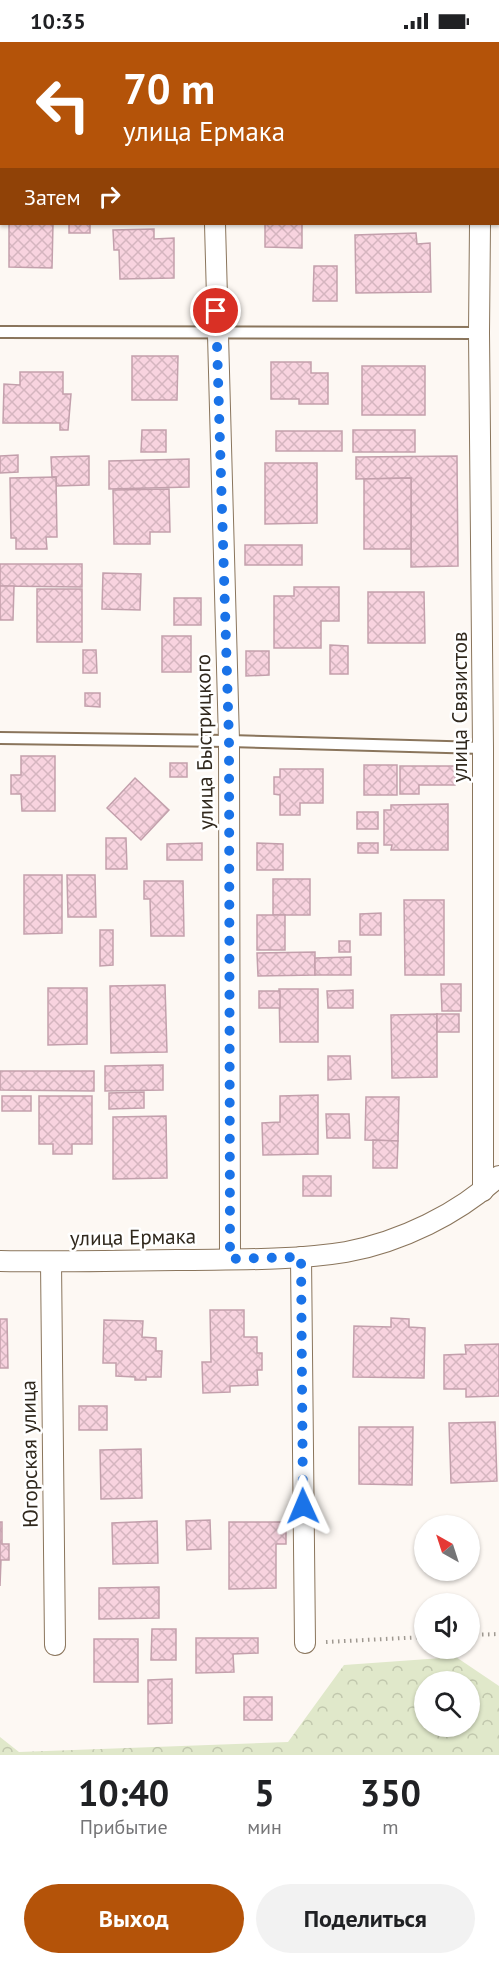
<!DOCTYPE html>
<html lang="ru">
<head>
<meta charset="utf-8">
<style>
  :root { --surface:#fff; --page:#f2f2f2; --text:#202124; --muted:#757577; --accent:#b45309 }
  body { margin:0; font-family:"PT Sans",sans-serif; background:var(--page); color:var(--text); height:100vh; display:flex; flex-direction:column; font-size:22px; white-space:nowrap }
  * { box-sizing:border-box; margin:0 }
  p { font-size:20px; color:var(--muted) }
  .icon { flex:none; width:33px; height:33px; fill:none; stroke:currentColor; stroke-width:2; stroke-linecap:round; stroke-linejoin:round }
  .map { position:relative; height:1713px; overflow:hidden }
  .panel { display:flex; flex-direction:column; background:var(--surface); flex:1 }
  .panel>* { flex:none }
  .hud { position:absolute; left:0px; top:0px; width:500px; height:183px; box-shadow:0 2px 4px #0004; background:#b45309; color:#fff; overflow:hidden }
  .needle { width:39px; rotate:321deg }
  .fabs { position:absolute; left:414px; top:1473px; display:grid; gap:12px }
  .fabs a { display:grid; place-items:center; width:66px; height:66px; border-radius:50%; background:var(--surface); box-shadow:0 2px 4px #0004; font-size:30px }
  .pin { position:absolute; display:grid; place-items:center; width:51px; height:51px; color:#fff; margin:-26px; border:3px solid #fff; border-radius:50%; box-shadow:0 2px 6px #0007 }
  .me { position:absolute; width:66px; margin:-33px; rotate:359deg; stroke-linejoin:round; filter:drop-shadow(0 0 4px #0008) }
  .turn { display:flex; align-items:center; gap:21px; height:126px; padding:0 24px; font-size:27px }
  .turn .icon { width:78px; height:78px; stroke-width:2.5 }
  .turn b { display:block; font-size:42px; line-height:51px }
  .then { display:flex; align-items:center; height:57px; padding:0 24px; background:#0003; gap:12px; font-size:22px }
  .eta { display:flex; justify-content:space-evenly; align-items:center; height:102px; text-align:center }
  .eta b { font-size:36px; font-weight:700; line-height:42px }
  .button { display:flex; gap:12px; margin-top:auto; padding:12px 24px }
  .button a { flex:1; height:69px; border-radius:36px; background:var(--accent); color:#fff; font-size:24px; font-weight:700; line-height:69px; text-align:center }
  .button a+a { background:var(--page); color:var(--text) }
  .status { display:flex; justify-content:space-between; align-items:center; height:42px; padding:0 30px; background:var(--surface); direction:ltr }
  .status svg { height:16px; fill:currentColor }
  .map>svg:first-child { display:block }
  .forest { fill:url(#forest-crowns); fill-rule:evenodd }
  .building { fill:url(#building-cross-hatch); stroke:#c3a0ac; stroke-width:1.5 }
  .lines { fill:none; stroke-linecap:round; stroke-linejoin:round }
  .lane-casing { stroke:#8a755c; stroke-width:14 }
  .street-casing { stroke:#8a755c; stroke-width:22 }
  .path { stroke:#9f9991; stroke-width:4; stroke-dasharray:1.5 4.5; stroke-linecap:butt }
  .lane { stroke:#fff; stroke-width:10 }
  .street { stroke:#fff; stroke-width:20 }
  .route { stroke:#1a73e8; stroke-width:10; stroke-dasharray:0 18 }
  .labels { text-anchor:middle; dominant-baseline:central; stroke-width:5; stroke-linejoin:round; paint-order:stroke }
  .street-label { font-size:21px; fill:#31291e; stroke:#fff }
</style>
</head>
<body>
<div class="status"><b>10:35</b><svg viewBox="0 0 49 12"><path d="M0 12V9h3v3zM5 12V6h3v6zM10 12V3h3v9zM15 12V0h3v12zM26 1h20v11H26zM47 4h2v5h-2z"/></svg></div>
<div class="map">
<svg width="499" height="1713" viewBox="0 0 499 1713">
  <defs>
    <pattern id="forest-crowns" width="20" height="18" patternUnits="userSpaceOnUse" patternTransform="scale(1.5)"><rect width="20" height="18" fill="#e0e8ca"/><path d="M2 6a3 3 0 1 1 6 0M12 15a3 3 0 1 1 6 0" fill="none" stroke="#c1c7ad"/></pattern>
    <pattern id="building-cross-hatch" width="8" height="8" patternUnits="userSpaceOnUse" patternTransform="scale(1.5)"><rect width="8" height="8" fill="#f8d3df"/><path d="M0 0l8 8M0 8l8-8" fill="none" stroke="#d5b5bf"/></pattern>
  </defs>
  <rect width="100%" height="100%" fill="#fdf8f3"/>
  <path class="forest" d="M456,1615L499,1644V1713H0V1695L19,1710L288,1700L344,1623ZM424,1640H470V1684H424Z"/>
  <g class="building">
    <rect x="134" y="0" width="41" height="2"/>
    <polygon points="9,182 53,182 52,226 9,225"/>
    <rect x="69" y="182" width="21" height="9"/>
    <polygon points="265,182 302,182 302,206 265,205"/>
    <polygon points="154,187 154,197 174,196 174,236 120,237 119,208 114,208 113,188"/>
    <polygon points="416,191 417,202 430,201 431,250 356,251 355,193"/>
    <polygon points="314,224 337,224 337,259 313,259"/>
    <polygon points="132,314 178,314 177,358 132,358"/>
    <polygon points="271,320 311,320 311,331 328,331 328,362 299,362 299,357 271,357"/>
    <rect x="362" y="324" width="63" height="49"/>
    <polygon points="20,330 63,330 63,352 71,352 68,388 60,388 60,381 3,381 4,342 20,343"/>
    <polygon points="142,388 166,388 166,410 141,410"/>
    <rect x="353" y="388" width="62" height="22"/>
    <rect x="276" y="389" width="66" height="20"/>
    <polygon points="18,413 18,430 0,431 0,414"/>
    <polygon points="89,414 89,443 56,444 56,435 52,435 51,415"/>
    <polygon points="457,414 458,524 411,525 411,436 356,437 356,415"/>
    <polygon points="189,417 189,445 109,447 109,419"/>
    <polygon points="265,421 317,421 317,481 265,482"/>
    <polygon points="56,435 57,495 46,495 47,507 16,507 16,496 11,496 10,436"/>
    <polygon points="411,436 411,507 364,507 364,437"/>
    <polygon points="169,447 170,490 150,490 150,502 114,502 113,448"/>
    <rect x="245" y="503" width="57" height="20"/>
    <polygon points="0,522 82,522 82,545 0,544"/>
    <polygon points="103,531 141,532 140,568 102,567"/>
    <polygon points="0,544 14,544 13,578 0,578"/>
    <polygon points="294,545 339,545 339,579 321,579 321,606 274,606 274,554 294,554"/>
    <rect x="37" y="547" width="45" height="53"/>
    <polygon points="368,550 424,550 425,601 368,601"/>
    <rect x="174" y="556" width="27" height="27"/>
    <rect x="162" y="594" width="29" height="36"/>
    <polygon points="330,603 348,604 348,632 330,632"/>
    <polygon points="83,608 96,608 97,631 83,631"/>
    <polygon points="246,609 269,609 269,633 246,634"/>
    <polygon points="85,651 100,651 100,665 85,664"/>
    <polygon points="21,714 55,714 55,769 22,769 21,752 11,752 11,733 21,733"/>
    <rect x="170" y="721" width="17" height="14"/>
    <rect x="364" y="723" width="33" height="30"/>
    <polygon points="400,724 455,724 455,743 419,743 419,752 400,752"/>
    <polygon points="280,727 323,727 323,761 300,761 300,773 280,773 280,753 274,752 274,735 280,735"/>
    <polygon points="135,736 169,768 141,798 107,766"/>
    <polygon points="448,762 448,808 391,808 392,803 384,803 384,768 391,768 391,763"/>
    <rect x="357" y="770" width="21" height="17"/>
    <polygon points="106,796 126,796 127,827 106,827"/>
    <polygon points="202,801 202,818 167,818 167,802"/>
    <polygon points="257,801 283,802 283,828 257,828"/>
    <rect x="358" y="801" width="20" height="10"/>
    <polygon points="24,833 62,833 62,891 24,892"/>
    <polygon points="67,833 95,833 96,875 68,875"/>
    <rect x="273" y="837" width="37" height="36"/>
    <polygon points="144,839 183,839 184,894 151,894 150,857 144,857"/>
    <polygon points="404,858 444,858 444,933 405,933"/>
    <polygon points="381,871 381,893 360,893 360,872"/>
    <rect x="257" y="873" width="28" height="35"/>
    <polygon points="100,888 113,888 113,923 100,924"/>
    <rect x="339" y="899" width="11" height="11"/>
    <polygon points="315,910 315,933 258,934 257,911"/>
    <polygon points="351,915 351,933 315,933 315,916"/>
    <polygon points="441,942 461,942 461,969 442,969"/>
    <polygon points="165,943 167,1010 111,1011 110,944"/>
    <polygon points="48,946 87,946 87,1002 48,1003"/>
    <polygon points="279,947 318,947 318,1000 280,1000"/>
    <polygon points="353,948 353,966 328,966 327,949"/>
    <rect x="259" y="949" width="21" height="17"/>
    <polygon points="437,972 437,1035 392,1036 391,973"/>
    <rect x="437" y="972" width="22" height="18"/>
    <polygon points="328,1014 350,1014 351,1037 328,1038"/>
    <polygon points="163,1023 163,1048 105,1049 105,1024"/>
    <polygon points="0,1029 94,1029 94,1049 0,1048"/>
    <polygon points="144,1050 144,1066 109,1067 109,1051"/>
    <polygon points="318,1053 318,1112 263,1113 262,1081 280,1080 280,1054"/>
    <rect x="2" y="1054" width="29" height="15"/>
    <polygon points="39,1054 92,1054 92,1102 72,1102 72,1112 53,1112 53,1102 39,1102"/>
    <polygon points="366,1055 399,1055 398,1099 365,1098"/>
    <polygon points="326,1072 349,1072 350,1096 327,1096"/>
    <polygon points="166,1074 167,1136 113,1137 113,1075"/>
    <polygon points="373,1098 398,1099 397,1126 373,1126"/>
    <rect x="303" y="1134" width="28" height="20"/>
    <polygon points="210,1268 244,1268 244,1295 257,1295 257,1311 262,1311 262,1328 257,1328 258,1343 230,1344 230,1350 203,1351 202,1320 211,1320"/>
    <polygon points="391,1276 409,1277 409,1285 425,1286 424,1336 353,1335 354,1284 391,1285"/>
    <polygon points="0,1277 7,1277 8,1326 0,1326"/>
    <polygon points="104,1278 143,1279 142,1295 156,1296 156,1309 162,1309 161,1335 146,1335 146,1338 135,1338 135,1335 116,1334 116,1321 103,1321"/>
    <polygon points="499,1302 499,1354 466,1355 466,1347 444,1347 444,1313 466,1312 465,1303"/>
    <rect x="79" y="1364" width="28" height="24"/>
    <polygon points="495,1380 497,1439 451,1441 449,1381"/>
    <polygon points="359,1385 413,1385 412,1443 359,1442"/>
    <polygon points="141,1407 142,1456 101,1457 100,1408"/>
    <polygon points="210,1478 211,1507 187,1508 186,1479"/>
    <polygon points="157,1479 158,1521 113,1522 112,1481"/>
    <polygon points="0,1480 2,1480 2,1502 9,1502 9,1518 1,1518 0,1544"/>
    <polygon points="229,1480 286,1480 286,1502 276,1502 276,1546 229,1547"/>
    <polygon points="159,1545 159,1576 99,1577 99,1546"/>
    <polygon points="152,1587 176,1587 176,1618 151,1618"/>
    <polygon points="196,1596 258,1596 258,1611 233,1612 234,1630 196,1631"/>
    <rect x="94" y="1597" width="44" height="43"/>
    <polygon points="172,1637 172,1681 148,1682 148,1638"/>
    <rect x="244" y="1655" width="28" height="23"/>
  </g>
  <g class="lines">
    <defs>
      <g id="lane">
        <polyline points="0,290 479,291"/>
        <polyline points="0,696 229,699 483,706"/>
      </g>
      <g id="street">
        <polyline points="211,0 211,2"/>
        <polyline points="426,0 429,2"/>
        <polyline points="498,44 499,44"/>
        <polyline points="215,182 229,699 230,1217"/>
        <polyline points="480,182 479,291 483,706 483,1149"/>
        <polyline points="301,1215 305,1601"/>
        <path d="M0,1219C59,1220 118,1219 178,1218C233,1217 291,1219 346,1210C400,1200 459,1172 499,1134"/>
        <polyline points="51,1220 55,1603"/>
      </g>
    </defs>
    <use href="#lane" class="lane-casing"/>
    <use href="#street" class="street-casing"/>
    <g class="path">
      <polyline points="470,1593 499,1592"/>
      <polyline points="326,1600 424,1595"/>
    </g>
    <use href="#lane" class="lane"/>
    <use href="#street" class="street"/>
  </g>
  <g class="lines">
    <polyline class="route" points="216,269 229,699 230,1217 301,1215 303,1464"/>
  </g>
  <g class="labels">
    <g class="street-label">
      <text transform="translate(459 665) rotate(-90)">улица Связистов</text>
      <text transform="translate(204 700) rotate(-91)">улица Быстрицкого</text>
      <text transform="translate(133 1195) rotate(-1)">улица Ермака</text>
      <text transform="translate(29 1412) rotate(-91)">Югорская улица</text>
    </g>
  </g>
</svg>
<div class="fabs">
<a><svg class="needle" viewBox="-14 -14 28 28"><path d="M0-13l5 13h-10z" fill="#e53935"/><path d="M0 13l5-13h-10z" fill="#757577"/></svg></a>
<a><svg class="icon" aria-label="sound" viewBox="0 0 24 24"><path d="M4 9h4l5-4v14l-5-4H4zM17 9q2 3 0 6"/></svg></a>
<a><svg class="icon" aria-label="search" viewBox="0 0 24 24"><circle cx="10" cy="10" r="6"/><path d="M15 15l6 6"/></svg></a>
</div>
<div class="pin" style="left:216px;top:269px;background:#d93025"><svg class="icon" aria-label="arrive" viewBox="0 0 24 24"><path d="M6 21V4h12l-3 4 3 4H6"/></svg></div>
<svg class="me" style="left:303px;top:1464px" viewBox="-20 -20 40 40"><path d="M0-17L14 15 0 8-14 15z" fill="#1a73e8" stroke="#fff" stroke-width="4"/></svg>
<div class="hud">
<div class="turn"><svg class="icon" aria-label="left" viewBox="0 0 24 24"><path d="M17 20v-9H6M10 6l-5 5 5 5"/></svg><div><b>70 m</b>улица Ермака</div></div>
<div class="then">Затем<svg class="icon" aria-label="right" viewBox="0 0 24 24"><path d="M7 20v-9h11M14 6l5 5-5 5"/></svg></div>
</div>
</div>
<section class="panel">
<div class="eta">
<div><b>10:40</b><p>Прибытие</p></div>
<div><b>5</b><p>мин</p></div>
<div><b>350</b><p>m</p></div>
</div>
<div class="button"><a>Выход</a><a>Поделиться</a></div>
</section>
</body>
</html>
